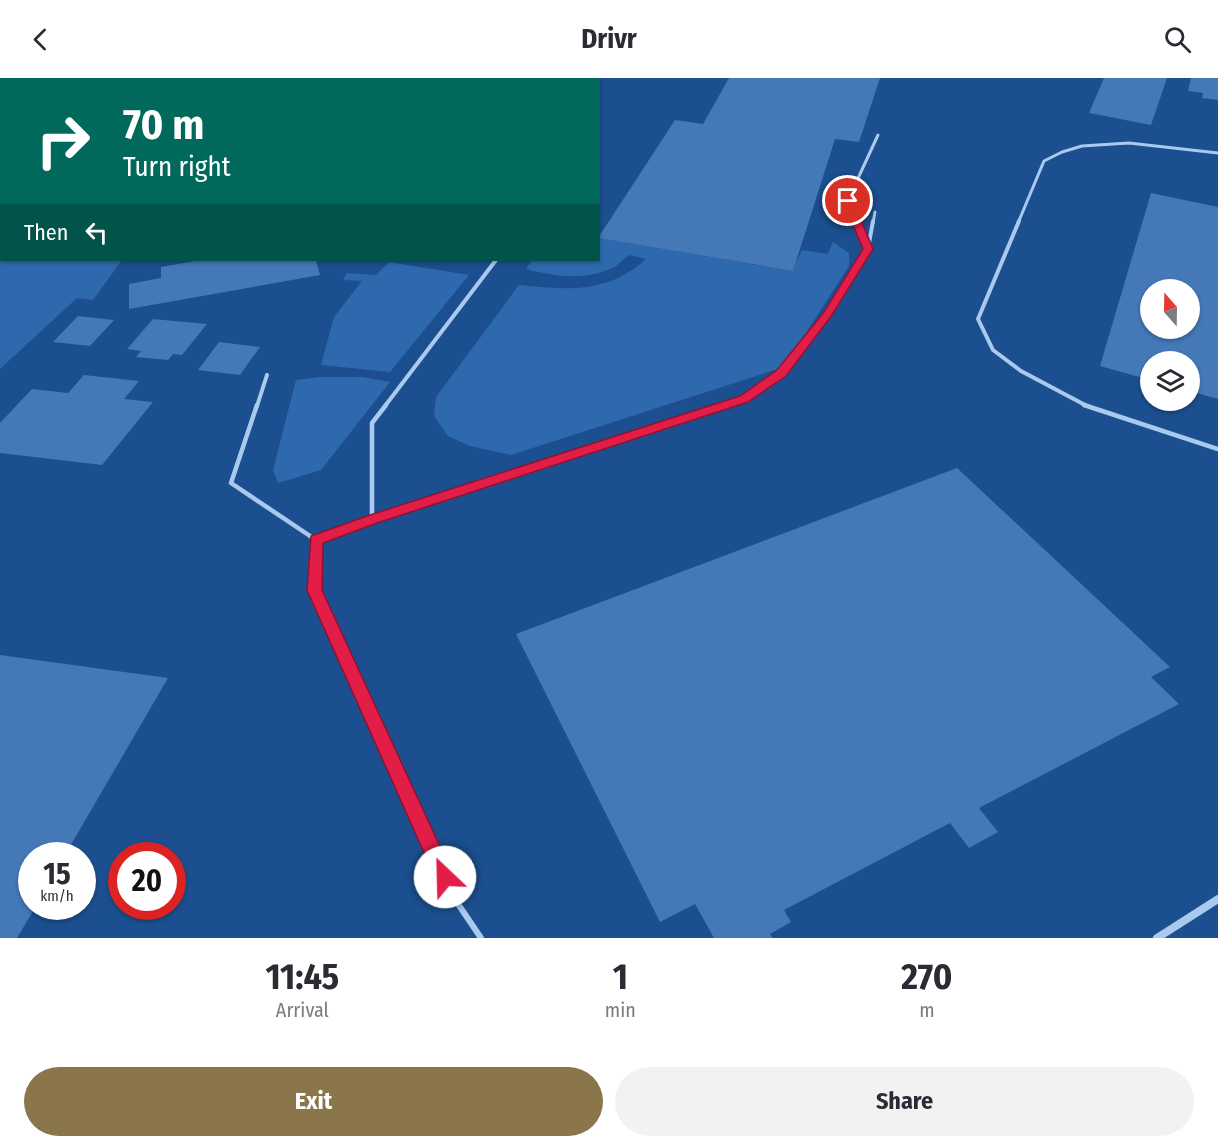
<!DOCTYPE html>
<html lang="en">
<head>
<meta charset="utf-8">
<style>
  :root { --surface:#fff; --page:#f2f2f3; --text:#2b2b33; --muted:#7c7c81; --accent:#8a764a }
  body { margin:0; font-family:"Fira Sans Condensed",sans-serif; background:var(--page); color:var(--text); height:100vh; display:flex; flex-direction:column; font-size:22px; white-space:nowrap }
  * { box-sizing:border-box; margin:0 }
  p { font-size:20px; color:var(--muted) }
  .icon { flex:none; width:33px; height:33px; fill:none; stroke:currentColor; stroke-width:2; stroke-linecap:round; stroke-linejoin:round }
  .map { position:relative; height:860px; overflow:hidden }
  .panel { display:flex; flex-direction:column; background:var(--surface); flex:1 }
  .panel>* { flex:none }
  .guide { position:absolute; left:0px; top:0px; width:600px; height:183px; box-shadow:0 2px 4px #0004; background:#00695c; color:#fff; overflow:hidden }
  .needle { width:39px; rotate:340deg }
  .controls { position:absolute; left:1140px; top:201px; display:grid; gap:12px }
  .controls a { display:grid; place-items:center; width:60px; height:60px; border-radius:50%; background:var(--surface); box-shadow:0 2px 4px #0004; font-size:30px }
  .speed { position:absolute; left:18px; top:764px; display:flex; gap:12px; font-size:30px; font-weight:700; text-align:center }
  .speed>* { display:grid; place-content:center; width:78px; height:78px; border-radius:50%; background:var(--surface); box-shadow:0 2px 4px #0004; line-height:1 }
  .speed small { font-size:15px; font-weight:400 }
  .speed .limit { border:9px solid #d22; background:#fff; color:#111 }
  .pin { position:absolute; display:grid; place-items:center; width:51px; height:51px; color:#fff; margin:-26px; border:3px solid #fff; border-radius:50%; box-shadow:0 2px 6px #0007 }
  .me { position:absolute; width:66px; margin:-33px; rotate:336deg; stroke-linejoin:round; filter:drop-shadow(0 0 4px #0008) }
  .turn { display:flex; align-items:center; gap:21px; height:126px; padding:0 24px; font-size:27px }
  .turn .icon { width:78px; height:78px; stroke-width:2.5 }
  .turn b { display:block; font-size:42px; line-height:51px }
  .then { display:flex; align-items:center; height:57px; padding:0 24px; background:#0003; gap:12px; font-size:22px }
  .eta { display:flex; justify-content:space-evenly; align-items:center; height:102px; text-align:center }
  .eta b { font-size:36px; font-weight:700; line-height:42px }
  .action { display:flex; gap:12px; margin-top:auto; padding:12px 24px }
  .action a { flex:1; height:69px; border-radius:36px; background:var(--accent); color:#fff; font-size:24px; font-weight:700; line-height:69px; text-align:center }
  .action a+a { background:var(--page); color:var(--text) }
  header { display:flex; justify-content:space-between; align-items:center; height:78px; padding:0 24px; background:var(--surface); font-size:27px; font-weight:700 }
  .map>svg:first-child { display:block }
  .green { fill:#2e69ad }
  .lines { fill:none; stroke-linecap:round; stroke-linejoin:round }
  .taxiway { fill:#8da7c7; fill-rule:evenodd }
  .building { fill:#4478b7; fill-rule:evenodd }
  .service-far3 { stroke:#a9c9ee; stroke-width:3 }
  .service-far2 { stroke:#a9c9ee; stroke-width:4 }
  .service-far1 { stroke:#a9c9ee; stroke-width:4.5 }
  .service { stroke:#a9c9ee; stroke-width:6 }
  .minor { stroke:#a9c9ee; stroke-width:8 }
  .route { fill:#e11d48; stroke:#92132f; stroke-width:1.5 }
</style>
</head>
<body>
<header><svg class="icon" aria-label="back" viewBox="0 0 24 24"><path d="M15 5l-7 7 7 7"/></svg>Drivr<svg class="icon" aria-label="search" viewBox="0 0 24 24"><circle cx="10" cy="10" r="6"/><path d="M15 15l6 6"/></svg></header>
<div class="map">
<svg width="1218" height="860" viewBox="0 0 1218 860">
  <rect width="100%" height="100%" fill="#1b4f8f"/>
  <g class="green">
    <polygon points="0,0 241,0 2,2 0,116"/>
    <path d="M599,160L792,193L802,172L828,176L833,164L849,175V188L784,289L511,377L470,368L448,358L434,338L436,319L519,207C567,212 608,216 646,181L629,177C623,181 617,189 610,191C583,203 553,198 526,191L532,182H598Z"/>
    <polygon points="0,170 2,182 122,182 93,222 77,220 0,291"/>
    <polygon points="389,184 469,197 390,294 321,287 334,239 362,203 343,202 347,195 376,197"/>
    <polygon points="320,299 363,299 390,304 321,392 278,405 273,392 296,302"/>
  </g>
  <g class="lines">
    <g class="taxiway">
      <polygon points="235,0 287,0 234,2"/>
      <polygon points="2,131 2,171 0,172 0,132"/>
    </g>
  </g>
  <g class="building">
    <polygon points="729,0 880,0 859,64 835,61 793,193 598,160 675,42 703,46"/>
    <polygon points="1104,0 1167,0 1151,47 1089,35"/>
    <polygon points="1191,0 1218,0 1218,22 1202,20 1203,15 1188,13"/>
    <path d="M1151,115L1218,129V321L1190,313V284H1150V302L1100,288ZM1150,212H1190V250H1150Z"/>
    <polygon points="201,182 316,182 320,197 129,231 129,206 161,200 161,189"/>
    <polygon points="78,238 114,242 90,268 53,264"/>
    <polygon points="153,241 207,246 182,277 173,276 168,282 136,279 141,273 127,271"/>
    <polygon points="219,264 260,269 240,297 198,292"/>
    <polygon points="84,297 139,303 124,321 153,324 102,387 0,375 0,345 32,311 68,315"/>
    <polygon points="957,390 1170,589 1151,599 1179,626 979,730 998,754 969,770 950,745 784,832 791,844 770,856 773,860 714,860 695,826 660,844 516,556"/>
    <polygon points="0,577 168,600 65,777 32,777 32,828 36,828 17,860 0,860"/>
  </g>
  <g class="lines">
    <g class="service-far3">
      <polyline points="0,92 2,95"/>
      <polyline points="857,145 848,122 878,57"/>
      <polyline points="873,145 875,134"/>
      <polyline points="1018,145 1044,83 1062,74 1082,68 1129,65 1218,75"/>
    </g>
    <g class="service-far2">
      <polyline points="857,143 868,171 873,143"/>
      <polyline points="1019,143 978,241 993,272 1021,293 1087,328"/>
      <polyline points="257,328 267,297"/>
      <polyline points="385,328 496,182"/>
      <polyline points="721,328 744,321 781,295 829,235 868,171"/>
    </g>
    <g class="service-far1">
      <polyline points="257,327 231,405 316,462"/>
      <polyline points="1084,327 1218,371"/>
      <polyline points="372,441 372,345 386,327"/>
      <polyline points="316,462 372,441 726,327"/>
      <polyline points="316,462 315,512 338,562"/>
    </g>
    <polyline class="service" points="337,561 454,820 481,860"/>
    <polyline class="minor" points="1157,860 1218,821"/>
  </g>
  <polygon class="route" points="848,120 853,123 873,171 832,237 786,298 748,324 377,445 323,465 322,512 454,799 451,806 445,809 438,806 307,512 311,458 367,438 740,318 777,292 824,234 863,171 843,123"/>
</svg>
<div class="controls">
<a><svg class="needle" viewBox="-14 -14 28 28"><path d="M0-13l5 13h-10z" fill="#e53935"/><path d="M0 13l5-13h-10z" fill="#7c7c81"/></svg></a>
<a><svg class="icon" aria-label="layers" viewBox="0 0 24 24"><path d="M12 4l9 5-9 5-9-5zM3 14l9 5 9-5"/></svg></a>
</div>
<div class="speed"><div>15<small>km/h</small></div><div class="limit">20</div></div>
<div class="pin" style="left:848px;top:123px;background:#d93025"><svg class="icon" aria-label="arrive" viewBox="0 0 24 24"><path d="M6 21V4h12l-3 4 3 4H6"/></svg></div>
<svg class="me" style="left:445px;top:799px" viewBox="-20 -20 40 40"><circle r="19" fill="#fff"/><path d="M0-13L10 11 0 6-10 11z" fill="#e11d48"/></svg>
<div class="guide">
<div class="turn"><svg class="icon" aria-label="right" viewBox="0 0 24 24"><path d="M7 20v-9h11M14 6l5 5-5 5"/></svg><div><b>70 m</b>Turn right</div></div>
<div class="then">Then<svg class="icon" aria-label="left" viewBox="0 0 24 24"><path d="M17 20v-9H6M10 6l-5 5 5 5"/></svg></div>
</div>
</div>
<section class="panel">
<div class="eta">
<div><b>11:45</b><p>Arrival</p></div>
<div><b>1</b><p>min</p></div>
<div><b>270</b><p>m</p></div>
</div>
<div class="action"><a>Exit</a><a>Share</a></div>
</section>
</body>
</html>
